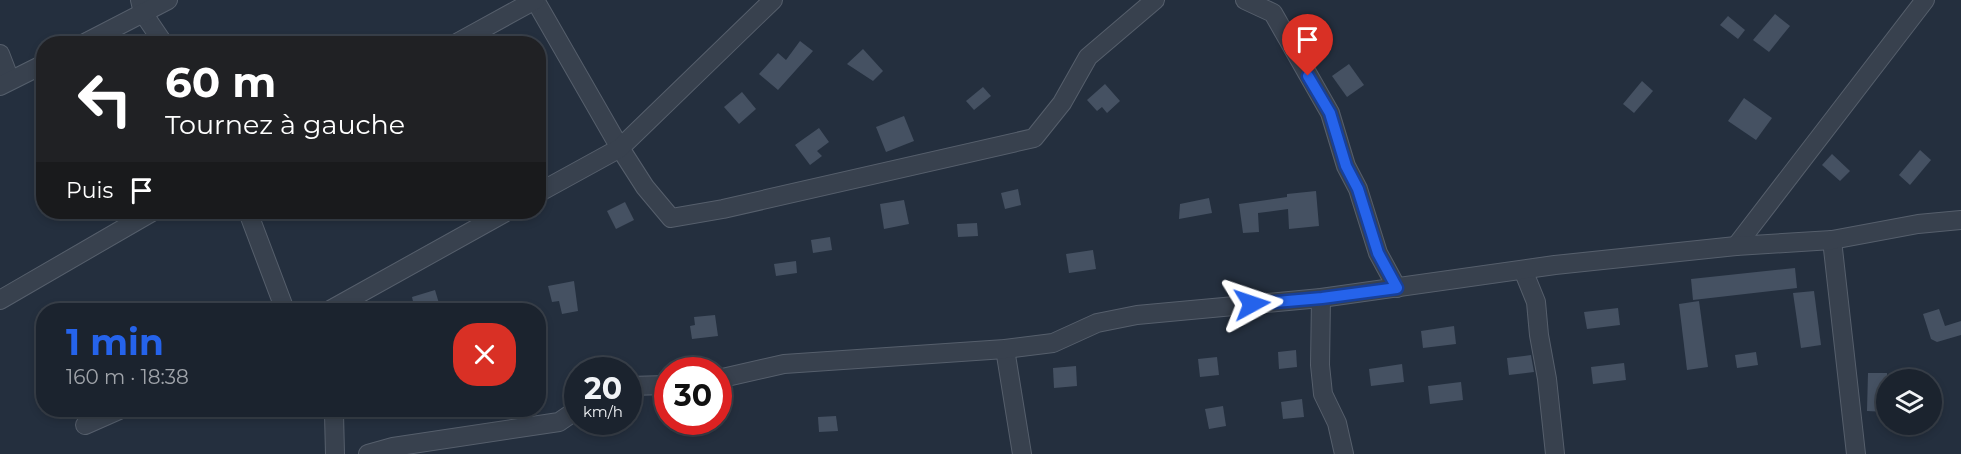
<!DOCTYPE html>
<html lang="fr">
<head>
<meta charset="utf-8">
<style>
  :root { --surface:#1b232e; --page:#282f3a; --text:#f1f3f6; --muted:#a0a4aa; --line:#39404a; --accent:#2563eb }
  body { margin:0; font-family:Montserrat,sans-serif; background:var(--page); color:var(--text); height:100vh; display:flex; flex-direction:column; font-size:22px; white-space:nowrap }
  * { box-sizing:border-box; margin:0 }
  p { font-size:20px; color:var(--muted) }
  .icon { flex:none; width:33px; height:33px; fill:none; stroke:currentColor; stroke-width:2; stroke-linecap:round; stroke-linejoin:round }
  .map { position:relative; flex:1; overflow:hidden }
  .sheet { position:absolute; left:36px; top:303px; width:510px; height:114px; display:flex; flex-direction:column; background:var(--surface); border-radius:24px; box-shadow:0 3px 9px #0003,0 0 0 2px var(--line) }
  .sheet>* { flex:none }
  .top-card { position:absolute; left:36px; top:36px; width:510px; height:183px; border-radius:24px; box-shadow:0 3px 9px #0003,0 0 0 2px var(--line); background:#202124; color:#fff; overflow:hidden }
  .fabs { position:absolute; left:1876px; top:369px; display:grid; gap:12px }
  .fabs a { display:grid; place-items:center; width:66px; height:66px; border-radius:50%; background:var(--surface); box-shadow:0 3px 9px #0003,0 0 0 2px var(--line); font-size:30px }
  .speed { position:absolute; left:564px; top:357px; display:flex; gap:12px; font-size:30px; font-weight:700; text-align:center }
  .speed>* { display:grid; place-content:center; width:78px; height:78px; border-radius:50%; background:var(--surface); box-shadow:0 3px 9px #0003,0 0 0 2px var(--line); line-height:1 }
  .speed small { font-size:15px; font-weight:400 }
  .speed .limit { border:9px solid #d22; background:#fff; color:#111 }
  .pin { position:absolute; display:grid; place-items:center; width:51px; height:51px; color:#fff; margin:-62px -26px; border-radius:50% 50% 50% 0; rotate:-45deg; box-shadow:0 0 6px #0007 }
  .pin .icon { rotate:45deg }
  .me { position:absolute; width:66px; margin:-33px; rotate:85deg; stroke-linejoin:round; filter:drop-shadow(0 0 4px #0008) }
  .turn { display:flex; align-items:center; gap:21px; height:126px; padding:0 30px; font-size:27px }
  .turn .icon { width:78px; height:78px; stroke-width:2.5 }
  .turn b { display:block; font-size:42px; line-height:51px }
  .then { display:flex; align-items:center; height:57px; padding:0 30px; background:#0003; gap:12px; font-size:22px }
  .round { display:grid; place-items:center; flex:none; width:63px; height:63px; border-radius:24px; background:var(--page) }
  .overview { display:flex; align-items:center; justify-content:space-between; height:102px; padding:0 30px }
  h1 { font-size:36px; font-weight:700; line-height:45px; color:var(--accent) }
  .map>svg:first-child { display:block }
  .building { fill:#455162 }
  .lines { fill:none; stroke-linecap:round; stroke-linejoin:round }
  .minor-casing { stroke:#565f6c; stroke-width:20 }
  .minor { stroke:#38414e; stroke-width:18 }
  .route-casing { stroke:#184099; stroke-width:15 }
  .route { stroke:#2563eb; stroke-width:10 }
</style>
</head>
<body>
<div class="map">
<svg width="1961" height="454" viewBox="0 0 1961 454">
  <rect width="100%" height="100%" fill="#242f3e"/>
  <g class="building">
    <polygon points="1775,14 1790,26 1769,52 1753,40"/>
    <polygon points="1728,16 1745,30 1738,39 1720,25"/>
    <polygon points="800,41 813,51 778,90 759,74 778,53 786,60"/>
    <polygon points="863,49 883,71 873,81 847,64"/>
    <polygon points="1349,64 1364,85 1347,97 1332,76"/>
    <polygon points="1642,81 1653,91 1634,113 1623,104"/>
    <polygon points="1105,84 1120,101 1107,113 1102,107 1097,111 1087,100"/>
    <polygon points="983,87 991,96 974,110 966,101"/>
    <polygon points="742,92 756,109 739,124 724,107"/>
    <polygon points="1744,98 1772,118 1756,140 1728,121"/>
    <polygon points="904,116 914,141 886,152 876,127"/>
    <polygon points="819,128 829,142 817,151 822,156 810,165 795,145"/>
    <polygon points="1920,150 1931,160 1910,185 1899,175"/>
    <polygon points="1832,154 1850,171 1840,181 1822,165"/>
    <polygon points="1018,189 1021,205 1005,209 1001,193"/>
    <polygon points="1316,191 1319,226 1289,229 1288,209 1258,213 1259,232 1243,233 1239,204 1287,197 1287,194"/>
    <polygon points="1209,198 1212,213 1179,219 1180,204"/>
    <polygon points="904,200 909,224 884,229 880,204"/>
    <polygon points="625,202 634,220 616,229 607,211"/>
    <polygon points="977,223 978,236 958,237 957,224"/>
    <polygon points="830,237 832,250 813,253 811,240"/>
    <polygon points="1093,250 1096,269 1069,273 1066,254"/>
    <polygon points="796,261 797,273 776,276 774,264"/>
    <polygon points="1795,268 1797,288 1693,300 1691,279"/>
    <polygon points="574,281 578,311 562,314 559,301 552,302 548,286"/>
    <polygon points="435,290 441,310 415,310 412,297"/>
    <polygon points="1814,291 1821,345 1801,348 1793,293"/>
    <polygon points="1699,301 1708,367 1687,370 1679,304"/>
    <polygon points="1618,308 1620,325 1587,329 1584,312"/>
    <polygon points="1939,309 1945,326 1961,321 1961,335 1937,342 1931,339 1923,314"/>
    <polygon points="715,315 718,336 692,339 690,326 695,325 694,317"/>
    <polygon points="1454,326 1456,344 1423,348 1421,331"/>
    <polygon points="1296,350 1297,367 1279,369 1278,352"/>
    <polygon points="1756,352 1758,365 1737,368 1735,355"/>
    <polygon points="1531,355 1534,372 1509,375 1507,358"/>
    <polygon points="1217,357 1219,375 1200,377 1198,359"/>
    <polygon points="1624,363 1626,380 1593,384 1591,367"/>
    <polygon points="1402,364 1404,382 1371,386 1369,369"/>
    <polygon points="1076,366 1077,386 1054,388 1053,368"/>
    <polygon points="1868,373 1887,373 1887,412 1867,411"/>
    <polygon points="1461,382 1463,400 1430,404 1428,386"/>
    <polygon points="1302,399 1304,417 1283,419 1281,402"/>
    <polygon points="1223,406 1226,426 1209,429 1205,409"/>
    <polygon points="836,416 838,431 819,432 818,417"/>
  </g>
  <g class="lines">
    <defs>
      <g id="minor">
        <polyline points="140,0 143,13 164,44"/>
        <polyline points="535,0 620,148 645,187 671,218 723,209 1034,138 1062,103 1088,57 1155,0"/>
        <polyline points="1245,0 1273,13 1330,113 1346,166 1358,189 1378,253 1397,288"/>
        <polyline points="83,44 168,0"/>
        <polyline points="455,44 535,0"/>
        <polyline points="0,54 10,80"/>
        <polyline points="0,86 44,64"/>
        <polyline points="538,193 620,148 773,0"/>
        <polyline points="248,212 285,310"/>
        <polyline points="1832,240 1856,454"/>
        <polyline points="1736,246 1925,0"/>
        <polyline points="1523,270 1536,302 1539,335 1547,379 1555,454"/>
        <polyline points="1321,298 1320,365 1323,394 1337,423 1344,454"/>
        <polyline points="0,300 152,212"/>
        <polyline points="330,310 506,212"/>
        <polyline points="1005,349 1022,454"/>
        <polyline points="718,379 784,364 1005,349 1053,343 1097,323 1137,315 1321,298 1555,265 1736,246 1832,240 1918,224 1961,220"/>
        <polyline points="628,386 668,385"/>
        <polyline points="332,410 334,414 335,454"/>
        <polyline points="85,425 119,410"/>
        <polyline points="368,454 393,447 559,422 578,409"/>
      </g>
    </defs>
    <use href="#minor" class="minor-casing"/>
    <use href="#minor" class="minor"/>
  </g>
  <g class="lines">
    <defs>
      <polyline id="route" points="1252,304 1322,298 1397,288 1378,253 1358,189 1346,166 1330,113 1308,76"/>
    </defs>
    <use href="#route" class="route-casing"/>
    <use href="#route" class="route"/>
  </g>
</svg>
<div class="fabs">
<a><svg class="icon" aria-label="layers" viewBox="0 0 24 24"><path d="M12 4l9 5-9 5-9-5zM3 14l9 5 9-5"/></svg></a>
</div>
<div class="speed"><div>20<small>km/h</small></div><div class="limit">30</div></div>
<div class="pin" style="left:1308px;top:76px;background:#d93025"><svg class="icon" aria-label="arrive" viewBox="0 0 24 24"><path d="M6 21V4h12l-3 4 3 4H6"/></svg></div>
<svg class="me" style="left:1252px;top:304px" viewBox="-20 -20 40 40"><path d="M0-17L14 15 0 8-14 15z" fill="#2563eb" stroke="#fff" stroke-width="4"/></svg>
<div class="top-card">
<div class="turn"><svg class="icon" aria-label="left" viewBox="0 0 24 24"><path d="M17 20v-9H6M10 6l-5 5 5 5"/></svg><div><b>60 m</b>Tournez à gauche</div></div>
<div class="then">Puis<svg class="icon" aria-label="arrive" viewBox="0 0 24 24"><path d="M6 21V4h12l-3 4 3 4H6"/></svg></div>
</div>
<section class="sheet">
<div class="overview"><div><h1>1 min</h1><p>160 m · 18:38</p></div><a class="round" style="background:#d93025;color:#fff"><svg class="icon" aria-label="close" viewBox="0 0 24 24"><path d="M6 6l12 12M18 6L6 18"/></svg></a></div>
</section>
</div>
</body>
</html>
